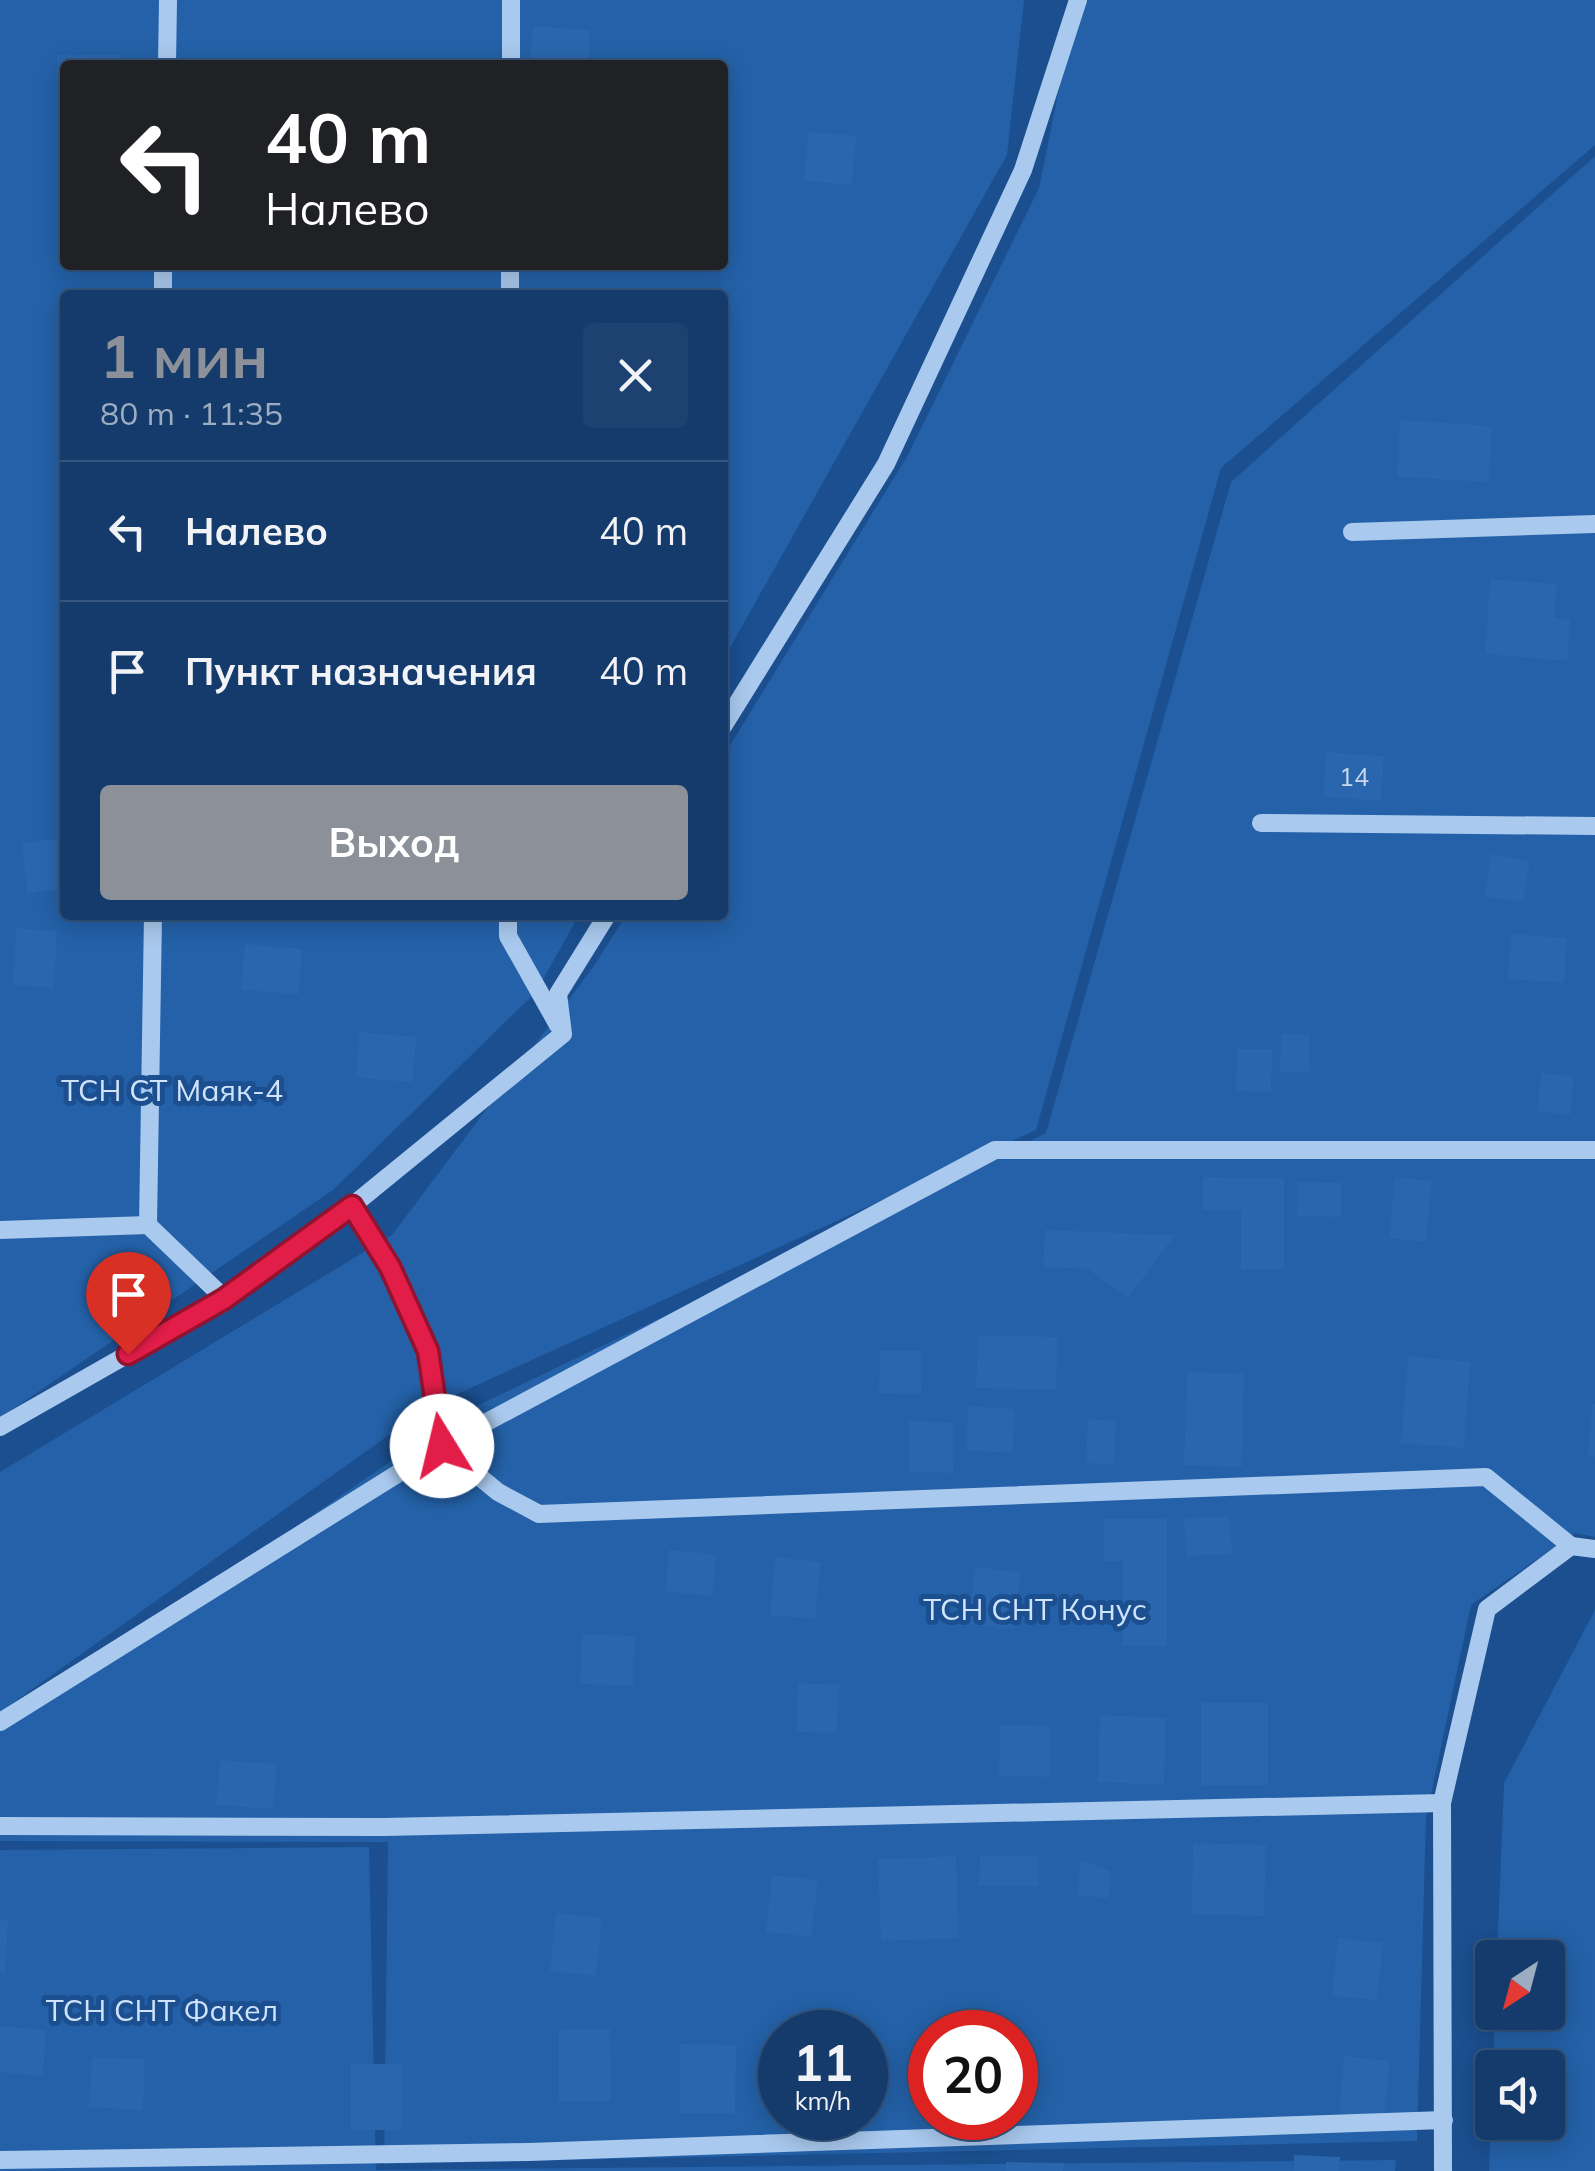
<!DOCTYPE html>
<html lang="ru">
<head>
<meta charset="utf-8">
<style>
  :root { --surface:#143b6b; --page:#1d4271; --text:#f1f3f6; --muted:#9dadc1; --line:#33557e; --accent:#8c9099 }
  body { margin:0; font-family:Mulish,sans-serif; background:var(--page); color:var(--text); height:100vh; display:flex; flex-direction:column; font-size:38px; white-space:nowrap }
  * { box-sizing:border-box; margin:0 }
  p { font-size:32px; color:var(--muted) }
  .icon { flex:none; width:55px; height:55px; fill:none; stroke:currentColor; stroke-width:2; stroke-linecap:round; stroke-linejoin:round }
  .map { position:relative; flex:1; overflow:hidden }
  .sheet { position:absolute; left:60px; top:290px; width:668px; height:630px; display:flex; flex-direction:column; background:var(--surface); border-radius:10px; box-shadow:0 5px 25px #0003,0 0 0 2px var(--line) }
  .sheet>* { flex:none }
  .guide { position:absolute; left:60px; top:60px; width:668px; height:210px; border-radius:10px; box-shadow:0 5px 25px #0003,0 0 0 2px var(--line); background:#202124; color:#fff; overflow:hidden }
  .needle { width:65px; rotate:216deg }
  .controls { position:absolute; left:1475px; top:1940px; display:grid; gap:20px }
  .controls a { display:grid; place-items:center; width:90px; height:90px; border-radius:10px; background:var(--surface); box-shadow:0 5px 25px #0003,0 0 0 2px var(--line); font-size:50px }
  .speed { position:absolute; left:758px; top:2010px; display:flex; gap:20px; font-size:50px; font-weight:700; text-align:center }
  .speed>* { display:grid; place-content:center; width:130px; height:130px; border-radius:50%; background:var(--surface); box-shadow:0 5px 25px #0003,0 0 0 2px var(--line); line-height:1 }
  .speed small { font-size:25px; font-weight:400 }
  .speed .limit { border:15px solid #d22; background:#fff; color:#111 }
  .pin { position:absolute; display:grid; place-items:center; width:85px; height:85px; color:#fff; margin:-102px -42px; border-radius:50% 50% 50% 0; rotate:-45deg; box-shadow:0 0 10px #0007 }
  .pin .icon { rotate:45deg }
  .me { position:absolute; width:110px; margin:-55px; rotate:351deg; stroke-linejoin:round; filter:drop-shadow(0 0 8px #0008) }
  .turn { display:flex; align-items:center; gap:35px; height:210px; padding:0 40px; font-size:45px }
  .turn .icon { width:130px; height:130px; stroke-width:2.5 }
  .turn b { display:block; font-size:70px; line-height:85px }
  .round { display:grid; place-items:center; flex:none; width:105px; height:105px; border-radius:10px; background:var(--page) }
  .headline { display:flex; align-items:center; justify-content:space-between; height:170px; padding:0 40px }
  h1 { font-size:60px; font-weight:700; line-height:75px; color:var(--accent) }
  .cta { display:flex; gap:20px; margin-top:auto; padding:20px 40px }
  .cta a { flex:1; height:115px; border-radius:10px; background:var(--accent); color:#fff; font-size:40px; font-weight:700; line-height:115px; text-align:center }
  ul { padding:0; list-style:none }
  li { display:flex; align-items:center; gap:30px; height:140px; padding:0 40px; border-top:2px solid var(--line) }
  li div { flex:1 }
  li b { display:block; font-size:38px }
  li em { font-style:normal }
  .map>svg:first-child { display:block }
  .green { fill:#2461a8; fill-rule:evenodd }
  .building { fill:#2a66ad }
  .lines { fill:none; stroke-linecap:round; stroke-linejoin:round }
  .minor { stroke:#a9c9ee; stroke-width:18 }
  .route-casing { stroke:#92132f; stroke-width:25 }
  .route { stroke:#e11d48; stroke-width:18 }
  .labels { text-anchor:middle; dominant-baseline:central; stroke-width:10; stroke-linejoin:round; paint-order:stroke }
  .number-label { font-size:25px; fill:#cad9ea }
  .park-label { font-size:30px; fill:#cfe3fa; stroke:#1b4f8f }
</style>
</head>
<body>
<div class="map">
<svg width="1595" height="2171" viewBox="0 0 1595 2171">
  <rect width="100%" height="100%" fill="#1b4f8f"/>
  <g class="green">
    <path d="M0,0H1024L1007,155L723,660L722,295H65V915H579L536,992L333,1190L0,1418ZM65,65H722V265H65Z"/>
    <polygon points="1077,0 1595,0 1595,145 1221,468 1036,1130 427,1408 0,1712 0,1472 392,1235 594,966 626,915 722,915 723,757 908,455 1039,188"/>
    <path d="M1595,156V1537L1575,1533L1471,1605L1426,1818L1417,2141L384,2164L388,1842L0,1841V1729L460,1414L1046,1133L1231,482ZM780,2032H865V2118H780ZM930,2032H1015V2118H930Z"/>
    <polygon points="1595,1610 1595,2171 1489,2171 1492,2086 1492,2122 1548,2122 1548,2068 1493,2067 1495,2013 1548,2012 1548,1958 1497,1957 1504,1783"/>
    <polygon points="369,1847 376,2170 1396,2160 1395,2171 0,2171 0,1850"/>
  </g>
  <g class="building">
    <polygon points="533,26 590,30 588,65 530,65"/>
    <polygon points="57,55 119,55 119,65 65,65 65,109 58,109"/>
    <polygon points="808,132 856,136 852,185 804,181"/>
    <polygon points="1400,420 1492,426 1489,482 1397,477"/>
    <polygon points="1490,579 1557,584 1554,618 1570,620 1567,661 1485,654"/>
    <polygon points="1326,752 1384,756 1381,801 1323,797"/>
    <polygon points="65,838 65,889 27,893 22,843"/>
    <polygon points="1491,854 1530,861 1523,902 1484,896"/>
    <polygon points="16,928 57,931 54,988 13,985"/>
    <polygon points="1511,934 1567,938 1564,983 1508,979"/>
    <polygon points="245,944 302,949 299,994 241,990"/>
    <polygon points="359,1032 416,1037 413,1082 356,1078"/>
    <polygon points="1281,1034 1309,1034 1310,1072 1280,1072"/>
    <polygon points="1237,1049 1272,1049 1271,1092 1236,1091"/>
    <polygon points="1541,1073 1574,1076 1570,1115 1537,1111"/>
    <polygon points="1203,1177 1284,1178 1284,1269 1241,1269 1241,1210 1203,1210"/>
    <polygon points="1395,1177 1432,1181 1426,1242 1389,1238"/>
    <polygon points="1298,1182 1342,1183 1341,1217 1297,1216"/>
    <polygon points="1045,1230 1175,1235 1128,1298 1088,1269 1043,1267"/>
    <polygon points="978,1335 1058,1337 1056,1390 976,1388"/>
    <polygon points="880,1351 922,1351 921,1394 879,1393"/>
    <polygon points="1408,1356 1470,1362 1464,1448 1401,1443"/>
    <polygon points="1187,1372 1244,1374 1242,1467 1184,1465"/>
    <polygon points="1592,1403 1595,1404 1595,1457 1588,1456"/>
    <polygon points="968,1406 1015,1409 1013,1453 966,1450"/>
    <polygon points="1088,1419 1116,1421 1114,1465 1086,1463"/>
    <polygon points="909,1421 954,1423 953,1473 909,1472"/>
    <polygon points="1230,1517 1232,1554 1186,1556 1184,1518"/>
    <polygon points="1104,1519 1167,1519 1167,1647 1123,1646 1123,1561 1104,1561"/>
    <polygon points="669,1550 716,1554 713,1596 665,1591"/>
    <polygon points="775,1557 821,1562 815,1619 770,1615"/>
    <polygon points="975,1567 1021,1572 1014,1629 969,1624"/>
    <polygon points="582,1634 635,1636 633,1686 580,1684"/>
    <polygon points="798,1683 839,1685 837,1733 797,1732"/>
    <rect x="1201" y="1703" width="67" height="82"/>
    <polygon points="1100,1715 1166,1718 1164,1785 1098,1782"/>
    <polygon points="1000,1725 1050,1726 1050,1777 999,1776"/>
    <polygon points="220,1760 277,1764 273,1809 216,1805"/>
    <polygon points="1193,1843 1266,1845 1264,1916 1192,1914"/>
    <polygon points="956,1856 959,1938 881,1941 878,1859"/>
    <polygon points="980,1856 1038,1856 1038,1886 979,1886"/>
    <polygon points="1081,1860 1111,1871 1109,1898 1077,1895"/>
    <polygon points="772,1875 818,1880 811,1937 766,1932"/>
    <polygon points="556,1913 602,1918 596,1976 550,1971"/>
    <polygon points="0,1920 8,1921 5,1974 0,1974"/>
    <polygon points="1338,1938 1383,1943 1377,2000 1332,1996"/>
    <polygon points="0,2026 46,2030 43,2076 0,2072"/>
    <polygon points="610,2029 611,2101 559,2102 559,2030"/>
    <polygon points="680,2044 736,2045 735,2113 680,2113"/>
    <polygon points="1344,2056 1390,2061 1384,2118 1339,2114"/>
    <polygon points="92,2057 145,2059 143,2110 89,2107"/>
    <rect x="351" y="2064" width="51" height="66"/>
    <polygon points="1294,2155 1340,2157 1339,2171 1294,2171"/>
    <polygon points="1006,2162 1064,2163 1063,2171 1006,2171"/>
  </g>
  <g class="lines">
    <g class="minor">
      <polyline points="167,65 168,0"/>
      <polyline points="511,65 511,0"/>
      <polyline points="163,295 163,265"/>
      <polyline points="510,295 510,265"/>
      <polyline points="1352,532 1595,524"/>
      <polyline points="722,728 886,464 1023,170 1078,0"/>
      <polyline points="1261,823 1595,826"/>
      <polyline points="153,915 148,1225 225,1299"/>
      <polyline points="508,915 508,936 558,1025"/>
      <polyline points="352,1206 390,1267 428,1351 442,1446 498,1492 539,1514 1486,1477 1571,1546"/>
      <polyline points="0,1230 148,1225"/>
      <polyline points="0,1427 225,1299 352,1206 563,1034 558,994 607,915"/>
      <polyline points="0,1722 442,1446 995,1150 1595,1150"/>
      <polyline points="0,1826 384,1827 1442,1803"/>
      <polyline points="0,2160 529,2152 1444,2120"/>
      <polyline points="1443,2171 1442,1803 1487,1609 1571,1546 1595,1549"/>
    </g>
  </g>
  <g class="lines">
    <defs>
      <polyline id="route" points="128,1354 224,1299 352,1206 390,1267 428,1351 442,1446"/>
    </defs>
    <use href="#route" class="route-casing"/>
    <use href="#route" class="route"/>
  </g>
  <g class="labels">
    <g class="number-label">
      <text x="1354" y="776">14</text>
    </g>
    <g class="park-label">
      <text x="172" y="1090">ТСН СТ Маяк-4</text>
      <text x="1035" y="1609">ТСН СНТ Конус</text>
      <text x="162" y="2010">ТСН СНТ Факел</text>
    </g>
  </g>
</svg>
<div class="controls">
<a><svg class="needle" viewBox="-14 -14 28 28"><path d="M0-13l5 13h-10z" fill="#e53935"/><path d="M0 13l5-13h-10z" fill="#9dadc1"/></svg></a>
<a><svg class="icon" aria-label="sound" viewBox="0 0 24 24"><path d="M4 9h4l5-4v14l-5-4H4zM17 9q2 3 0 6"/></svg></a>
</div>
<div class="speed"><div>11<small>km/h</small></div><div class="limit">20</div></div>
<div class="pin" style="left:128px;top:1354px;background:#d93025"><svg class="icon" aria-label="arrive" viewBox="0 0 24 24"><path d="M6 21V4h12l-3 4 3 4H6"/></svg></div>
<svg class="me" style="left:442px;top:1446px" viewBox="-20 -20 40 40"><circle r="19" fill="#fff"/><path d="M0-13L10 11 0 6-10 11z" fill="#e11d48"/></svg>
<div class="guide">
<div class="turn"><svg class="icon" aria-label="left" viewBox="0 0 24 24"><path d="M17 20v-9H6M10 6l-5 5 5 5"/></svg><div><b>40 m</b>Налево</div></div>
</div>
<section class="sheet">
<div class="headline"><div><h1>1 мин</h1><p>80 m · 11:35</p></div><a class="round"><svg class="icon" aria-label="close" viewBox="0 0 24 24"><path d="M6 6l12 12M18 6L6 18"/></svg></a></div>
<ul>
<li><svg class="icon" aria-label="left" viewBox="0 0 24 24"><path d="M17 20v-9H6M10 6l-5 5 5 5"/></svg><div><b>Налево</b></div><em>40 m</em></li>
<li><svg class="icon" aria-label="arrive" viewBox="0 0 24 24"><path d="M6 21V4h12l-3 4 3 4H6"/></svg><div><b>Пункт назначения</b></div><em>40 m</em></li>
</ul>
<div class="cta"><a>Выход</a></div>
</section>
</div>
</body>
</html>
